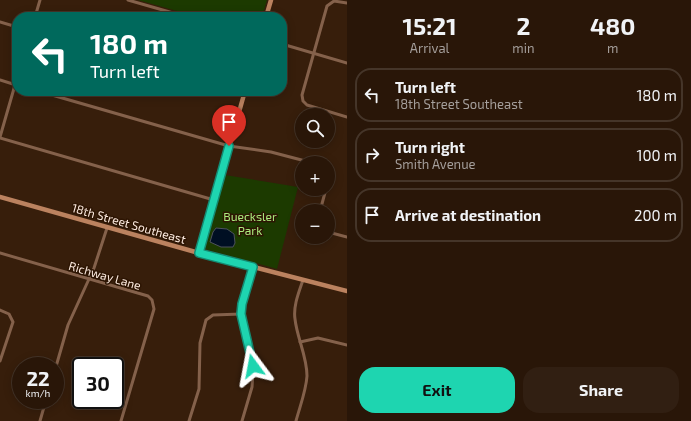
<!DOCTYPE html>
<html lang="en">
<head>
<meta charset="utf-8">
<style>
  :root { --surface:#291608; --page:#311f12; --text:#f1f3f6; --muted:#a59f9c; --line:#453529; --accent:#1ed5b0 }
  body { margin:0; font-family:"Exo 2",sans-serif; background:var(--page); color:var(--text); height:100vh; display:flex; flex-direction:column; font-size:15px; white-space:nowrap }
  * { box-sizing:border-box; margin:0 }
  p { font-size:13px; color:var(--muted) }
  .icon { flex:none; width:22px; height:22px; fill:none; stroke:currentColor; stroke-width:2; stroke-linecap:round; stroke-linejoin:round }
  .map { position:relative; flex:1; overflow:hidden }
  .details { display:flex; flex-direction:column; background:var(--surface); width:344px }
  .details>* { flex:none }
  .guide { position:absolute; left:12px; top:12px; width:275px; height:84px; border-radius:16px; box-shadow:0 2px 10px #0003,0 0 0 1px var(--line); background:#00695c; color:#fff; overflow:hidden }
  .buttons { position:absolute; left:295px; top:108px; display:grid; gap:8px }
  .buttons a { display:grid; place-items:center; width:40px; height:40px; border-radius:50%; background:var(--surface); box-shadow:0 2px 10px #0003,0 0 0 1px var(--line); font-size:20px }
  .speed { position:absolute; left:12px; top:357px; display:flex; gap:8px; font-size:20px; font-weight:700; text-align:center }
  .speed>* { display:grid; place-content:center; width:52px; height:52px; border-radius:50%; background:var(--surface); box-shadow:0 2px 10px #0003,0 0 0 1px var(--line); line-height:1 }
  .speed small { font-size:10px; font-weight:400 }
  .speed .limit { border:2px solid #111; border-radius:6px; background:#fff; color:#111 }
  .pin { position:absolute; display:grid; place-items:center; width:34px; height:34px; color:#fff; margin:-41px -17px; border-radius:50% 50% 50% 0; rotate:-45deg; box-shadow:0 0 4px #0007 }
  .pin .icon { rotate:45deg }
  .me { position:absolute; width:44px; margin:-22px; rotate:347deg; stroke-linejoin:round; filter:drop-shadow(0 0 3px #0008) }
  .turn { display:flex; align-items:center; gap:14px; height:84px; padding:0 12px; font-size:18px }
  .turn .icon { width:52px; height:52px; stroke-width:2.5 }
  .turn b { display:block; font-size:28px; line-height:34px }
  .eta { display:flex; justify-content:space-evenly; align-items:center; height:68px; text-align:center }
  .eta b { font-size:24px; font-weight:700; line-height:28px }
  .button { display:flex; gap:8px; margin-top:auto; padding:8px 12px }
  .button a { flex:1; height:46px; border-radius:16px; background:var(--accent); color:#111; font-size:16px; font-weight:700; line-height:46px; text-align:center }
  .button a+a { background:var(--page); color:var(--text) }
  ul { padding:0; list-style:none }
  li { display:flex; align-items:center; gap:12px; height:54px; margin:0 8px 6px; padding:0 4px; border:2px solid var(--line); border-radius:16px }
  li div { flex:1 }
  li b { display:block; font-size:15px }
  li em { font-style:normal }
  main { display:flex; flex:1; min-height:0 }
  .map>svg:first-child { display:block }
  .green { fill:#1c3a00 }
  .water { fill:#000f23; stroke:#4c515c }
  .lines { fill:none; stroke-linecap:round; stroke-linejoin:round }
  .street { stroke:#84614b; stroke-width:3 }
  .secondary { stroke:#bb825f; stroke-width:4.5 }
  .route-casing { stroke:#148a72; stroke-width:10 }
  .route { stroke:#1ed5b0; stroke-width:7 }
  .labels { text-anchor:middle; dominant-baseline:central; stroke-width:3; stroke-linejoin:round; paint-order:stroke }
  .park-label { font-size:12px; fill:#abeb7d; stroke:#2d1503 }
  .street-label { font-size:12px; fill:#fdebe0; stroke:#2d1503 }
</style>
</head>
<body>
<main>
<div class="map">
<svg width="347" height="421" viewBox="0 0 347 421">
  <rect width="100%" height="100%" fill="#371e0b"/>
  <g class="green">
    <polygon points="138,0 267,0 262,17 198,17"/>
    <polygon points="225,175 298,187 277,269 205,249"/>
  </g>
  <polygon class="water" points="216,228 227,229 234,234 235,243 233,247 221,247 210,242 213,232"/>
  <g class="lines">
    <g class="street">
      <polyline points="128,0 187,17"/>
      <polyline points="347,3 334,1 327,6 302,95 303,101 307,105 347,117"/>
      <polyline points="35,17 40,0"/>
      <polyline points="0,22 17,27"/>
      <polyline points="282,44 347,63"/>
      <polyline points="0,80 16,85"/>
      <polyline points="38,91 229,146 271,152 313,163"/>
      <polyline points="240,91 244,92"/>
      <polyline points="0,137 17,78"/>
      <polyline points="0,138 214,200"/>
      <polyline points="320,211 326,189"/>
      <polyline points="328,232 347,237"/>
      <polyline points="0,253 148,296 152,300 154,309 121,421"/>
      <polyline points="0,310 9,314 13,322 0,361"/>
      <polyline points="300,342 318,338 347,345"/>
      <polyline points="55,370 68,325 94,268 107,228"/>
      <polyline points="40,421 46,400"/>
      <polyline points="189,421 199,389 200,343 206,320 213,315 241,314"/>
      <polyline points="242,421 252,387 253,373 242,320 241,310 253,267"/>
      <path d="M296,421C300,406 306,391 307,376C307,356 297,338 295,319C293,306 299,292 303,280"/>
    </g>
    <g class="secondary">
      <polyline points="266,17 271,0"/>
      <polyline points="0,197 199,253 347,291"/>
      <polyline points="199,253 245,91"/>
    </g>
  </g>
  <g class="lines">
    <defs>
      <polyline id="route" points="229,146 199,253 253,267 242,304 241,314 253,366"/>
    </defs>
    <use href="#route" class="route-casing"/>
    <use href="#route" class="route"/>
  </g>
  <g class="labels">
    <g class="park-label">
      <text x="250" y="216">Buecksler<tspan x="250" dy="14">Park</tspan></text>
    </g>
    <g class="street-label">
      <text transform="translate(129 223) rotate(16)">18th Street Southeast</text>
      <text transform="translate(105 275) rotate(16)">Richway Lane</text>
    </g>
  </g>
</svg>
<div class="buttons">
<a><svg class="icon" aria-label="search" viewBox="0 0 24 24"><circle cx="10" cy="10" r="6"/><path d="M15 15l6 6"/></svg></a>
<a>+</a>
<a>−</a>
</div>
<div class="speed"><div>22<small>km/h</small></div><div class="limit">30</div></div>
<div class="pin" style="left:229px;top:146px;background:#d93025"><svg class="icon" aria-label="arrive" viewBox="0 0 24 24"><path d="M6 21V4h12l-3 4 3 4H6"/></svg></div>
<svg class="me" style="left:253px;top:366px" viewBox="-20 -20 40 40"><path d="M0-17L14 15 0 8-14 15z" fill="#1ed5b0" stroke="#fff" stroke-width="4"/></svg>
<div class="guide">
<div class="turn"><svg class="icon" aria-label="left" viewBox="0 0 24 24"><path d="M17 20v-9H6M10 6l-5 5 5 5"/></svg><div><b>180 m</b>Turn left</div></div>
</div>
</div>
<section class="details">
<div class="eta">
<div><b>15:21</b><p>Arrival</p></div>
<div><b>2</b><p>min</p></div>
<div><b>480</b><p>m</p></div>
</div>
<ul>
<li><svg class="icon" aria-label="left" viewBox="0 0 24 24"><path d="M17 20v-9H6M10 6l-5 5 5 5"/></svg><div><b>Turn left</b><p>18th Street Southeast</p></div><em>180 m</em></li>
<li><svg class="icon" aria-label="right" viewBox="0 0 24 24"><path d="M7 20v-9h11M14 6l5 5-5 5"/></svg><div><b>Turn right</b><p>Smith Avenue</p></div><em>100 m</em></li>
<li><svg class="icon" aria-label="arrive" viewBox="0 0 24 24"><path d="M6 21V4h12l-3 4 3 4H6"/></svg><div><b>Arrive at destination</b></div><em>200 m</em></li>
</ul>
<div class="button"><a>Exit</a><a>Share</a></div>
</section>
</main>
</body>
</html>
